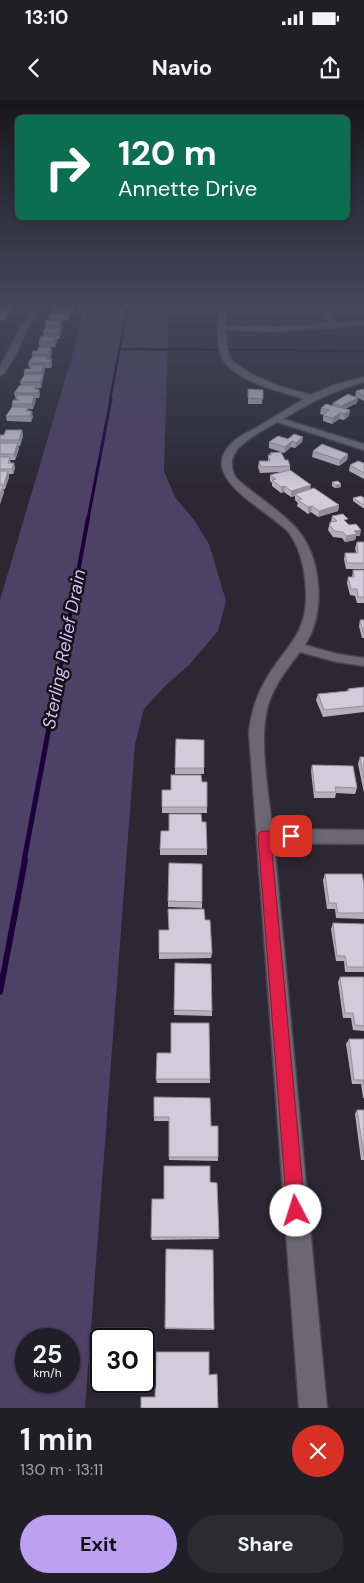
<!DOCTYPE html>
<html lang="en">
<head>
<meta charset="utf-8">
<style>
  :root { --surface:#201e26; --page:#2d2b32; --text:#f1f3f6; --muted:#a2a2a7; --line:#3d3c43; --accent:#bca0f2 }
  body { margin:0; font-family:"DM Sans",sans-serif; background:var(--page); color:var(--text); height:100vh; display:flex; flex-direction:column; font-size:19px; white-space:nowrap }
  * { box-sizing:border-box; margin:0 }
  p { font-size:16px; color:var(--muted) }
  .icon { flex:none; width:28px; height:28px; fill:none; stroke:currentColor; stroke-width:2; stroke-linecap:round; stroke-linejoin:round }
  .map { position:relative; height:1308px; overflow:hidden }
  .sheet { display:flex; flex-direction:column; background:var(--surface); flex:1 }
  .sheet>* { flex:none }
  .banner { position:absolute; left:15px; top:15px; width:335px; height:105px; border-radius:8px; box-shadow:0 1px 4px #0004,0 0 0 1px var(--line); background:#0b6e4f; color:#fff; overflow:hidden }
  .speed { position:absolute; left:15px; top:1228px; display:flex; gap:10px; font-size:25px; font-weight:700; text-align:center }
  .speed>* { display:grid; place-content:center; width:65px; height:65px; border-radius:50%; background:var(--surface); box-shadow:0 1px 4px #0004,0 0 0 1px var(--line); line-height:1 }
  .speed small { font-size:12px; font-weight:400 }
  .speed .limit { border:2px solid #111; border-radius:8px; background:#fff; color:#111 }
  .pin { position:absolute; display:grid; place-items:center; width:42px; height:42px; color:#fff; margin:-21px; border-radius:10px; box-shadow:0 2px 8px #0006 }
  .me { position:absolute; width:55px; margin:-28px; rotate:355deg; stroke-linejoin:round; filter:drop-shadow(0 0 4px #0008) }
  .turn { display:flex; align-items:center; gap:18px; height:105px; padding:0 20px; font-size:22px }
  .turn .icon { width:65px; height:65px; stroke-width:2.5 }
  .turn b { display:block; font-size:35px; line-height:42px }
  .round { display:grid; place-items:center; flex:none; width:52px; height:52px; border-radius:26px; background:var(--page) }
  .headline { display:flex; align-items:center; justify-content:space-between; height:85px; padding:0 20px }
  h1 { font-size:30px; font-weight:700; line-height:38px }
  .cta { display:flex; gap:10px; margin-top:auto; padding:10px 20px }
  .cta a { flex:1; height:58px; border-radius:30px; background:var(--accent); color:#111; font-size:20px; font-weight:700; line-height:58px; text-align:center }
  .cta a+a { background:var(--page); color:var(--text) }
  .status { display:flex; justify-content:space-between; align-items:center; height:35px; padding:0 25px; background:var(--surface); direction:ltr }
  .status svg { height:14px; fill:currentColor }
  header { display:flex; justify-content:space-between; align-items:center; height:65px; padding:0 20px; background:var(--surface); font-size:22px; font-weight:700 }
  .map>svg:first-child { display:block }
  .green { fill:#4d4166; fill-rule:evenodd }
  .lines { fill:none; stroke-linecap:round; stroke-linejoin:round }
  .stream-far4 { stroke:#1c023a; stroke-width:2.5 }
  .stream-far3 { stroke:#1c023a; stroke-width:3 }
  .stream-far2 { stroke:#1c023a; stroke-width:4 }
  .stream-far1 { stroke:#1c023a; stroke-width:5 }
  .stream { stroke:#1c023a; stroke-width:6 }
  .minor-casing { stroke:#48454e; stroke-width:3 }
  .minor { fill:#6b6874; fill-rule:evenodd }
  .wall { fill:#b3afbb }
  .shaded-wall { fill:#928f99 }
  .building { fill:#d0ccda; stroke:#928f99 }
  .route { fill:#e11d48; stroke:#92132f }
  .labels { text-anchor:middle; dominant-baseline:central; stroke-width:5; stroke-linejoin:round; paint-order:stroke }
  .water-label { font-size:18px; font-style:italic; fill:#d1c1f8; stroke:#131217 }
</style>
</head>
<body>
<div class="status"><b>13:10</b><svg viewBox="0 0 49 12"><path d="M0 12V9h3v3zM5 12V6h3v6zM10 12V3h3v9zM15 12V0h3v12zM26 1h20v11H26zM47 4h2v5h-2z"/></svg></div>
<header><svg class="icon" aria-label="back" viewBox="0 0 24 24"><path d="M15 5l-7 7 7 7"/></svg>Navio<svg class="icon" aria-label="share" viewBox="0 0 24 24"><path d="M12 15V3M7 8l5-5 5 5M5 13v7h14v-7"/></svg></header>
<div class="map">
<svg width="364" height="1308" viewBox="0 0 364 1308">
  <rect width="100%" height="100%" fill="#2b2833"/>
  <path class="green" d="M84,205H169L164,371L175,397L194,420L209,444L226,501L218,531L189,565L165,586L144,609L135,644L85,1308H0V500L73,253ZM26,1239H69V1281H26Z"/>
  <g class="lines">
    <g class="stream-far4">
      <polyline points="120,249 364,251"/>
      <polyline points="110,300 128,205"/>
    </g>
    <polyline class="stream-far3" points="88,419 111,299"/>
    <polyline class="stream-far2" points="60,570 88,418"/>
    <polyline class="stream-far1" points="24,761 60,569"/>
    <polyline class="stream" points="0,892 25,760"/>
    <defs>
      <g id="minor">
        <polygon points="32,205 38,205 18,250 4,274 0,276 0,267"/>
        <path d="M218,205H224L226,226L278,227L331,223L321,205H327L338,223L364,221V225L278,231L226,230L227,250L233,262L253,275L279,286L311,295L334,285L364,277V282C334,290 309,303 283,319L364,344V350L277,322C257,335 219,349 236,378C255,396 279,409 296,428C322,457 326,512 305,545L337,554L364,558V566L337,562L300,552C289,566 278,580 271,597C256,631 269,692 272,729L364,730V744L274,743L327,1308H299L249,633C251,612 257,594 268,576C285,548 305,535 306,500C307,479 302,451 290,434C272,411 193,378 233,342C239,336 248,332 256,328C272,318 288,308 304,299C281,291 230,281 221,255C216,240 219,221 218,205Z"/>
      </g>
    </defs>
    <use href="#minor" class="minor-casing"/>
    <use href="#minor" class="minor"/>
  </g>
  <g class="wall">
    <polygon points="0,205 11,205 12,209 10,212 7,212 8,216 5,220 0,220"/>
    <polygon points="54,205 72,206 73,211 72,213 70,213 70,218 69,220 63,220 62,223 61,233 59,239 57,239 57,241 55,247 51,247 52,252 50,259 52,259 52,265 51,268 45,268 43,277 43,279 41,288 36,288 36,289 39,289 40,294 39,298 36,298 36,300 33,309 28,309 29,311 33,317 31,322 7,321 6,316 12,307 12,304 16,300 14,293 21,285 20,282 24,276 24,272 30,268 29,268 28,263 32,258 32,254 37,251 41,247 41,246 39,246 39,241 44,236 43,232 45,228 45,225 49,220 48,217 51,213 51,210"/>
    <polygon points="248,289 263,290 262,304 248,304"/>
    <polygon points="364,289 364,301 358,298 357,303 345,309 350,310 349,316 344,320 339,319 332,324 323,321 323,316 324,315 320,314 321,308 332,306 333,303 355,297 356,291"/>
    <polygon points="22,330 23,336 20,346 18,346 19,349 15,360 10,360 11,363 14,363 15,368 13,374 9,374 9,377 5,389 3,389 4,392 0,404 0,335 4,335"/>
    <polygon points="303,337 302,342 295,348 291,347 284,353 269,348 269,342"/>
    <polygon points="313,351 348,354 347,360 339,366 312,357"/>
    <polygon points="270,353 285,360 290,366 290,370 310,389 339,405 338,411 318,417 311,412 308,414 297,406 298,403 295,400 295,396 291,397 284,392 281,393 272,386 272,383 270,381 270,375 281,372 260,373 258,367 259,361 268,361 268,355 270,355"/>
    <polygon points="364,363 364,379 349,371 350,365"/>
    <polygon points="332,382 341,387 335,388 332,386"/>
    <polygon points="353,398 364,398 364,408 363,408 353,401"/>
    <polygon points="332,416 347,423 360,436 356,436 355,440 345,442 342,438 333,437 328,430 330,422 331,422"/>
    <polygon points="357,442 364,442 364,469 346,469 344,459 345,453 356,453 355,448"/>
    <polygon points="353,470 364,470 364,503 357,503 355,496 350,495 347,483 348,477 352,477"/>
    <polygon points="360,520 364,520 364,538 362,538 359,526"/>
    <polygon points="364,587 364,612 323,617 316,600 318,594 347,591 348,589"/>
    <polygon points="176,639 204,668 204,674 175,674"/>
    <polygon points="360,657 364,657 364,693 358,664"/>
    <polygon points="312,665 357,688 355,694 336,693 335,698 314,698 311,671"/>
    <polygon points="202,682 207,707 207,713 162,713 162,690 171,690"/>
    <polygon points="202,722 207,749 207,755 160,755 160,749 169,731"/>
    <polygon points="325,774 364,784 364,819 336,818 335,809 327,809 323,780"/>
    <polygon points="168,801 202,802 202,808 168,807"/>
    <polygon points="205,820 212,853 211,858 159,859 159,830 169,830"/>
    <polygon points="333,823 364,824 364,872 345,872 344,861 336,861 331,829"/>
    <polygon points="175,863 212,911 212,916 174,915"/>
    <polygon points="340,877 364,877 364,931 353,930 351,918 343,918 338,882"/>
    <polygon points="349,939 364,939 364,998 363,998 361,984 352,984 346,944"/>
    <polygon points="156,979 210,979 210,983 157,983"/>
    <polygon points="210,998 211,1026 218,1057 218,1061 169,1060 169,1021 154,1021 154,1017"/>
    <polygon points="357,1010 364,1010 364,1060 361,1060 355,1014"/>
    <polygon points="164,1099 219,1137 218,1139 152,1140 151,1137"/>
    <polygon points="165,1228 214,1229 214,1230 165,1229"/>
  </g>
  <g class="shaded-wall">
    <polygon points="10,205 11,205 12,209 10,212 9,208"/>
    <polygon points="7,211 8,216 5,220 5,216"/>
    <polygon points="61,220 62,225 59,239 58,234"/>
    <polygon points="56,236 57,241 55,247 54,242"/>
    <polygon points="51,247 52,252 50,259 49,254"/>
    <polygon points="52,259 52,265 51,268 50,263"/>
    <polygon points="44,265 45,270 41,288 40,282"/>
    <polygon points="39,289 40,294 39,298 38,293"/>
    <polygon points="35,295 36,300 33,309 32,304"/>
    <polygon points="358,298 357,303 340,311 341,306"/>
    <polygon points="350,310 349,316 344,320 345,314"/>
    <polygon points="32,311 33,317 31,322 30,316"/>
    <polygon points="340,313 339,319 332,324 333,318"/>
    <polygon points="22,330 23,336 20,346 19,340"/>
    <polygon points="303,337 302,342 295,348 296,343"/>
    <polygon points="292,341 291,347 284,353 285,347"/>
    <polygon points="18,343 19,349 15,360 14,354"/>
    <polygon points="348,354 347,360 339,366 340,360"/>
    <polygon points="14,363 15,368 13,374 12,369"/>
    <polygon points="8,371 9,377 5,389 4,384"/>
    <polygon points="341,384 341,387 335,388 336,385"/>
    <polygon points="311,385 310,391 295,394 295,396 291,397 291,391"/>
    <polygon points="3,386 4,392 0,404 0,394"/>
    <polygon points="285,386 284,392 281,393 281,387"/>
    <polygon points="339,405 338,411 318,417 319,411"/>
    <polygon points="312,406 311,412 308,414 308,407"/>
    <polygon points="361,430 360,436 356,436 355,440 345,442 346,436 354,431"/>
  </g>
  <g class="building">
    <polygon points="0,205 10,205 9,208 0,208"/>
    <polygon points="52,206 72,206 71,209 65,209 64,211 51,210"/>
    <polygon points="0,211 7,211 5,216 0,216"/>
    <polygon points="50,213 70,213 69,216 63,216 62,219 48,217"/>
    <polygon points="46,220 61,220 59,226 45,225"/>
    <polygon points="45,228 60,228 58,234 43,232"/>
    <polygon points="41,236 56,236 54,242 40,242 41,241 39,241"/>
    <polygon points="39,247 51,247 49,254 32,254 33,251 37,251"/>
    <polygon points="33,256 48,256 47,259 52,259 50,263 28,263"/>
    <polygon points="31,265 44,265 42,272 24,272 25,269 30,269"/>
    <polygon points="25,274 43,274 40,282 20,282"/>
    <polygon points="20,285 36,285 34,289 39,289 38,293 14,293"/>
    <polygon points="248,289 263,290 263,299 248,298"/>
    <polygon points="364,289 364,296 356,291"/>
    <polygon points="348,294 358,298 341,306 333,303"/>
    <polygon points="17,295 35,295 32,304 12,304 13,300 19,300 16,299"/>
    <polygon points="326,304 350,310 345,314 340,313 333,318 323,316 329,310 321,308"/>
    <polygon points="12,307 28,307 26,311 32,311 30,316 6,316"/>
    <polygon points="6,330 22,330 19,340 0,340 0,335 4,335"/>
    <polygon points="294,334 303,337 296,343 292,341 285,347 269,342 278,336 288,339"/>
    <polygon points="0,343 18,343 14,354 0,354"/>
    <polygon points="322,344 348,354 340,360 313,351"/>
    <polygon points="281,352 285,360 288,360 290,366 261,367 259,361 270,361 268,355 271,355 270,353"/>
    <polygon points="0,357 10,357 8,363 14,363 12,369 0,369"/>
    <polygon points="358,361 364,363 364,373 350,365"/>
    <polygon points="290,370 311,385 291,391 285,386 281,387 272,380 276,379 270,375"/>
    <polygon points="0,371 8,371 4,384 0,384"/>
    <polygon points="338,381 341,384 336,385 332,382"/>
    <polygon points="0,386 3,386 0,394"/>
    <polygon points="314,388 339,405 319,411 312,406 308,407 298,400 302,399 295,394"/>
    <polygon points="361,396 364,398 364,405 353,398"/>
    <polygon points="343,414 348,419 344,420 349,425 356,424 361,430 354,431 357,434 346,436 343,432 334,431 329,424 331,424 330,422 337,421 332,416"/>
    <polygon points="357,442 364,442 364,463 347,463 345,453 358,453"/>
    <polygon points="353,470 364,470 364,497 358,497 357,489 351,489 348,477 354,477"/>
    <polygon points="360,520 364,520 364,532 363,532"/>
    <polygon points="364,587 364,606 324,610 318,594 349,591 348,589"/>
    <polygon points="176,639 204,640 204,668 175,668"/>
    <polygon points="360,657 364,657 364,678"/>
    <polygon points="312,665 353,666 357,688 335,687 336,692 315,692"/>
    <polygon points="171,675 201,675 202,682 207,682 207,707 162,707 162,690 171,690"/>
    <polygon points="169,714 201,714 202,722 206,722 207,749 160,749 161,731 169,731"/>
    <polygon points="169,763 202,764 202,802 168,801"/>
    <polygon points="325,774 362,774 364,784 364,813 338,813 336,803 329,803"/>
    <polygon points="168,809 204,809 205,820 210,820 212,853 159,853 159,830 169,830"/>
    <polygon points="333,823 364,824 364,867 347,867 345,856 337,856"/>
    <polygon points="175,863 211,864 212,911 174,910"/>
    <polygon points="340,877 364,877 364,926 355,925 353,913 345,913"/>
    <polygon points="171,923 209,923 210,979 156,979 157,953 171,953"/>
    <polygon points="349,939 364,939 364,984 363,980 354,980"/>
    <polygon points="154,997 210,998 211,1026 218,1026 218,1057 169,1057 169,1017 154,1017"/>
    <polygon points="357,1010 364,1010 364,1056"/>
    <polygon points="164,1066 210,1066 210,1082 217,1083 219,1137 151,1137 152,1099 164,1099"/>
    <polygon points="166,1149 213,1150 214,1229 165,1228"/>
    <polygon points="156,1252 209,1252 209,1275 217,1274 218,1308 141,1308 141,1297 155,1297"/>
  </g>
  <linearGradient id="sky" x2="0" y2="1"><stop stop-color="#18161c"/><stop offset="0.53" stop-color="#44485b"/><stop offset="1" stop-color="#44485b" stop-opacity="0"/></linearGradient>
  <rect width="364" height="388" fill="url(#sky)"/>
  <polygon class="route" points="264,731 295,732 297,736 295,740 271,741 305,1111 303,1117 296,1120 290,1117 287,1111 258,736 260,732"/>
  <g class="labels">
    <g class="water-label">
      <text transform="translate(64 549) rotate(-79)">Sterling Relief Drain</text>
    </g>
  </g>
</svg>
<div class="speed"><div>25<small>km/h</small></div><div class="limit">30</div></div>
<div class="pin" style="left:291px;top:736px;background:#d93025"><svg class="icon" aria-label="arrive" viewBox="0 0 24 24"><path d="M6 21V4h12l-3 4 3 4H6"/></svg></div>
<svg class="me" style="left:296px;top:1111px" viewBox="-20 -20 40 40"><circle r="19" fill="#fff"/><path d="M0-13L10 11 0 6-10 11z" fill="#e11d48"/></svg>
<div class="banner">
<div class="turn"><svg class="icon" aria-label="right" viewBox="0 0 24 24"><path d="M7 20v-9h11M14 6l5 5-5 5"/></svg><div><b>120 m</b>Annette Drive</div></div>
</div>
</div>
<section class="sheet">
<div class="headline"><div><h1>1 min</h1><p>130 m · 13:11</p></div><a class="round" style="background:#d93025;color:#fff"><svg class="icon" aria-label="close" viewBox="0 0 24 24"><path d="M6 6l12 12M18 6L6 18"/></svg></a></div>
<div class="cta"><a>Exit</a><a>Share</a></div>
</section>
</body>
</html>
